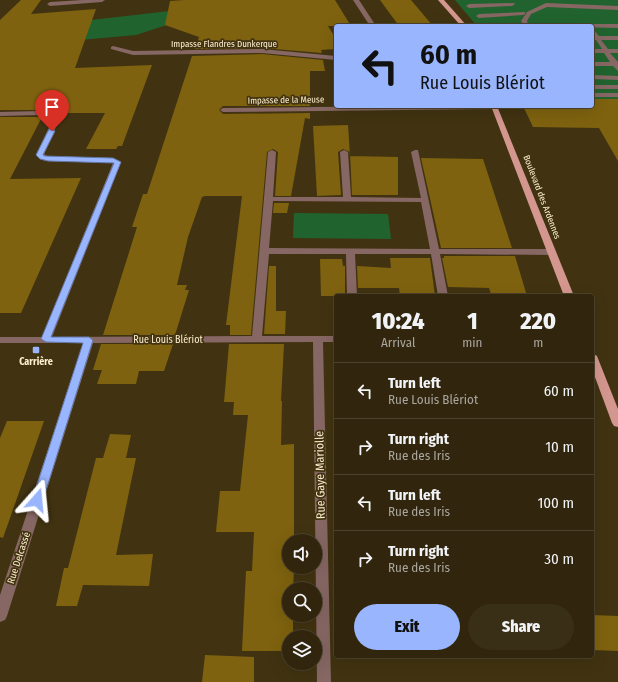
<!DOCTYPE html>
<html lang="en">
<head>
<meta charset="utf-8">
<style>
  :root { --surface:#31260d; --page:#392e16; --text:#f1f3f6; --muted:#a8a59d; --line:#4c432e; --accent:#98b5fd }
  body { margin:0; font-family:"Fira Sans Condensed",sans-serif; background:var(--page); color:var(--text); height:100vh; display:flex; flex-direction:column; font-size:15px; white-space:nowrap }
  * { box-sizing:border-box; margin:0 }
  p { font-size:13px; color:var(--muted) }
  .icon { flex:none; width:22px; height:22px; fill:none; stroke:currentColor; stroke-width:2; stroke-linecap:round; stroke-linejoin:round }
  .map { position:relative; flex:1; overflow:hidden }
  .side { position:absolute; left:334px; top:294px; width:260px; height:364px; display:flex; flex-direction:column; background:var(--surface); border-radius:4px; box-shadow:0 4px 16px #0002,0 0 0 1px var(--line) }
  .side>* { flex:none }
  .guide { position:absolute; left:334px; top:24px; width:260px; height:84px; border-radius:4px; box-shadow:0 4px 16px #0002,0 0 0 1px var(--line); background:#98b5fd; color:#111; overflow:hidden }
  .buttons { position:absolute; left:282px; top:534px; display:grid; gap:8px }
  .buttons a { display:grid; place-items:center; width:40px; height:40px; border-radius:50%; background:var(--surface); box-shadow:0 4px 16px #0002,0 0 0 1px var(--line); font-size:20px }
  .pin { position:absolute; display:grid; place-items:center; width:34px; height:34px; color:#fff; margin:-41px -17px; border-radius:50% 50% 50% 0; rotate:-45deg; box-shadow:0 0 4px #0007 }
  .pin .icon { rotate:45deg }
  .me { position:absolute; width:44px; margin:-22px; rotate:18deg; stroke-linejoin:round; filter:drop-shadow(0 0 3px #0008) }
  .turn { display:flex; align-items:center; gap:14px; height:84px; padding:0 20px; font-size:18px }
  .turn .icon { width:52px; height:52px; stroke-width:2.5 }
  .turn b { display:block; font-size:28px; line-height:34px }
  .eta { display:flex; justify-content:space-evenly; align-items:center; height:68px; text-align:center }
  .eta b { font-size:24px; font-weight:800; line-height:28px }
  .action { display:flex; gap:8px; margin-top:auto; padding:8px 20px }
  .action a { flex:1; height:46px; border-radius:24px; background:var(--accent); color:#111; font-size:16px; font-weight:800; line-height:46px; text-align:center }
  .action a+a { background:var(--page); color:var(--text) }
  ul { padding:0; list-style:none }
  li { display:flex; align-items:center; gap:12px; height:56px; padding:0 20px; border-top:1px solid var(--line) }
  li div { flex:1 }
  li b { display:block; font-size:15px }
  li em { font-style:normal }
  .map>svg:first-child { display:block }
  .green { fill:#21632e }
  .building { fill:#7e620f }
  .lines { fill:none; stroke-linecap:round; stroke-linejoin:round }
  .minor { fill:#866763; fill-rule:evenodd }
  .major { fill:#d4978f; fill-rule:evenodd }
  .route { fill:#98b5fd; stroke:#6376a4 }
  .poi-dot { fill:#98b5fd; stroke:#413311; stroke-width:1.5 }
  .labels { text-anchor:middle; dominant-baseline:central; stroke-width:3.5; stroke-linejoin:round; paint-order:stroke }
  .far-street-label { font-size:9px; fill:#fceece; stroke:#413311 }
  .street-label { font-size:10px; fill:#fceece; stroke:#413311 }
  .poi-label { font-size:10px; font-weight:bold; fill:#fceece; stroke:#413311 }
  .near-street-label { font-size:12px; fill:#fceece; stroke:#413311 }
</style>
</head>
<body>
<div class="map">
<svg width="618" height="682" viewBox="0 0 618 682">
  <rect width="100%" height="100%" fill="#413311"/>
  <g class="green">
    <polygon points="455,0 618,0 618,99 592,99 592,26 477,26"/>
    <polygon points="196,8 182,20 136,35 69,41 65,23"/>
    <polygon points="294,213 388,214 391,239 293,238"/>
  </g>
  <g class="building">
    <polygon points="21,0 41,0 31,14 96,9 75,68 152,65 122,146 118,146 116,149 86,149 105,113 56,113 39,110 0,110 0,20"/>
    <polygon points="184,0 335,0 351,26 328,26 336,39 336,49 321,50 322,53 262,48 195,49 199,37 165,25 170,1"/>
    <polygon points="380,0 411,0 433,26 399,26"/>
    <polygon points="262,54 323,60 325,71 310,71 310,106 223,106 219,110 223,114 310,113 310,119 305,118 291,196 275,196 278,152 273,149 267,152 251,335 230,335 230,325 226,325 242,196 205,196 202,197 188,237 177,285 187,285 185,290 189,290 175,335 103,335 137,227 132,227 143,194 147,194 192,56"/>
    <polygon points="592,99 618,99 618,161 599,128 533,127 523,106 592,106"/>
    <polygon points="0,117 42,117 10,179 81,178 21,313 0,313"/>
    <polygon points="348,125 350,156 398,157 398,195 352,195 350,152 343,149 338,152 341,195 317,196 313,126"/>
    <polygon points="421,158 483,159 512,248 441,248"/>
    <polygon points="274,203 289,203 287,213 273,213"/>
    <polygon points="444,256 515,256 527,296 491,294 489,288 448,287 442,258 444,258"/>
    <polygon points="390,258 430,258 435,296 400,296 399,288 358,288 357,266 391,268"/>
    <polygon points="320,259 342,259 343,266 345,266 345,296 321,296"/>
    <polygon points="269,266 276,266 276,311 286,311 285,334 264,334"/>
    <polygon points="101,344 173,344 164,371 139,371 136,384 97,384 102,370 93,370"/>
    <polygon points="229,344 284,344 281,401 282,401 281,445 294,444 294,541 289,541 289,567 293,567 294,570 293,589 289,589 289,615 293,615 293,637 289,637 289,651 242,651 246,571 252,571 254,532 216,532 220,491 240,491 248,415 233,415 234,402 224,402"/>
    <polygon points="7,421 44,421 3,538 0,537 0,438"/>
    <polygon points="110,434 131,435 126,458 136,458 116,555 153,554 149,586 83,585 77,606 56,606 64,568 68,568 96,458 103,458"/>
    <polygon points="592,615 618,616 618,651 592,650"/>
    <polygon points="205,655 254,657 254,682 202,682"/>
  </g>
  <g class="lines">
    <g class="minor">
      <polygon points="82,0 105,0 102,2 50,6 47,4 50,2"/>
      <polygon points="353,0 359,0 376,26 370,26"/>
      <polygon points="514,3 515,4 512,6 469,8 466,6 469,4"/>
      <polygon points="546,3 618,6 618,10 547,7 531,14 527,21 528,24 618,24 618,28 485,25 488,23 523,24 521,21 527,12"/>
      <polygon points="525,12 525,14 523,15 479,18 476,16 479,14"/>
      <polygon points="592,28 599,36 618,36 618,40 601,40 608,49 618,49 618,53 610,53 618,62 618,71 613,66 592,66 592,62 610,62 604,53 592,53 592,49 602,49 596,40 592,40 592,36 593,36"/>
      <polygon points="113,46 133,51 262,49 336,56 336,60 262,53 133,55 111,49 111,47"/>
      <polygon points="592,75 618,76 618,80 592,79"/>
      <rect x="592" y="85" width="26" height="4"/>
      <rect x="592" y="93" width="26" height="4"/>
      <polygon points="404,106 497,107 494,109 223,112 220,110 223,108"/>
      <path d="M39,111L55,114L60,118L44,154L49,157L113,158L121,162L52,337L252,336L268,152L272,150L276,152L273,197H343L340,152L344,150L348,152L351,197L421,198L411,152L415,150H418L439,249H551L555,252L551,255L440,254L448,296H438L431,254H355L357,296H347L346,254H269L262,336H336V342H323L331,682H317L313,342L93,343L7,616L5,620L0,622V595L83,343H0V337H42L113,163L45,161L36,155L53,119L39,115L0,116V112ZM273,201L421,202L430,249L269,248Z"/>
    </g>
    <g class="major">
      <polygon points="438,0 444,0 467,26 461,26"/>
      <polygon points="491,106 497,106 574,296 564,296"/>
      <polygon points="592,353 597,356 618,409 618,427 614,426 612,423 592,369"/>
    </g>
  </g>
  <polygon class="route" points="49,129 55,131 43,155 45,156 113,158 121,162 51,337 89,337 93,340 43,500 41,503 37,504 33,503 32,500 83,343 46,342 41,339 114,163 48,161 40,159 36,155"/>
  <rect class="poi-dot" x="32" y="346" width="8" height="8" rx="2"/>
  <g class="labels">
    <g class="far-street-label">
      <text x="224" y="44">Impasse Flandres Dunkerque</text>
      <text transform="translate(286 100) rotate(-1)">Impasse de la Meuse</text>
      <text transform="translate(542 197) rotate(69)">Boulevard des Ardennes</text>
    </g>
    <g class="street-label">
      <text x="168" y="340">Rue Louis Blériot</text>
      <text transform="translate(19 558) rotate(-72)">Rue Delcassé</text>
    </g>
    <g class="poi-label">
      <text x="36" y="362">Carrière</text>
    </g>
    <g class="near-street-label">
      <text transform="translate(320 475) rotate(-91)">Rue Gaye Mariolle</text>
    </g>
  </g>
</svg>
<div class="buttons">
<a><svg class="icon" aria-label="sound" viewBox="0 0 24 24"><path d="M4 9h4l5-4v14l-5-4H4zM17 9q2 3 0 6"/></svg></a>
<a><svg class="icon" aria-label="search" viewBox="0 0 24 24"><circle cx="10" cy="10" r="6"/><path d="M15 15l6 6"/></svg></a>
<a><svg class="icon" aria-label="layers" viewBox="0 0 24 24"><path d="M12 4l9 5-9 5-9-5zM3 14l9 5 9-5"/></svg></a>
</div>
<div class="pin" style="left:52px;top:131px;background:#d93025"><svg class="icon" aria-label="arrive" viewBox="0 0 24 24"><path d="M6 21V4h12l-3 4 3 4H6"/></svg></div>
<svg class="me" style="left:37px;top:500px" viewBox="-20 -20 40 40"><path d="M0-17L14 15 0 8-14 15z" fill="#98b5fd" stroke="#fff" stroke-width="4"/></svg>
<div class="guide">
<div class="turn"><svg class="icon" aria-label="left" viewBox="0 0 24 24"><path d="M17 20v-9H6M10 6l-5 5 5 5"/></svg><div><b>60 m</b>Rue Louis Blériot</div></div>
</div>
<section class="side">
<div class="eta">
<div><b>10:24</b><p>Arrival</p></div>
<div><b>1</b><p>min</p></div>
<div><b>220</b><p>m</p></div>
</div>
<ul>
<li><svg class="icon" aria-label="left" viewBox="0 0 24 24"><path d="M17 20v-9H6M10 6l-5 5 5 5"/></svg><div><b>Turn left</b><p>Rue Louis Blériot</p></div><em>60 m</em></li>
<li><svg class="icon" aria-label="right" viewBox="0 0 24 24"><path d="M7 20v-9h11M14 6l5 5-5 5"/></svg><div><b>Turn right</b><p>Rue des Iris</p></div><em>10 m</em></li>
<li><svg class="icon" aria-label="left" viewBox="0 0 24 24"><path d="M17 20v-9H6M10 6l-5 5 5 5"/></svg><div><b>Turn left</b><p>Rue des Iris</p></div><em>100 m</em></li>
<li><svg class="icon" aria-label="right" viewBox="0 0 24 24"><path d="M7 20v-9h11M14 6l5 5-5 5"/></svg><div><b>Turn right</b><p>Rue des Iris</p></div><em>30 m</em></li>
</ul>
<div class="action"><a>Exit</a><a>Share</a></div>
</section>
</div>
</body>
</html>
